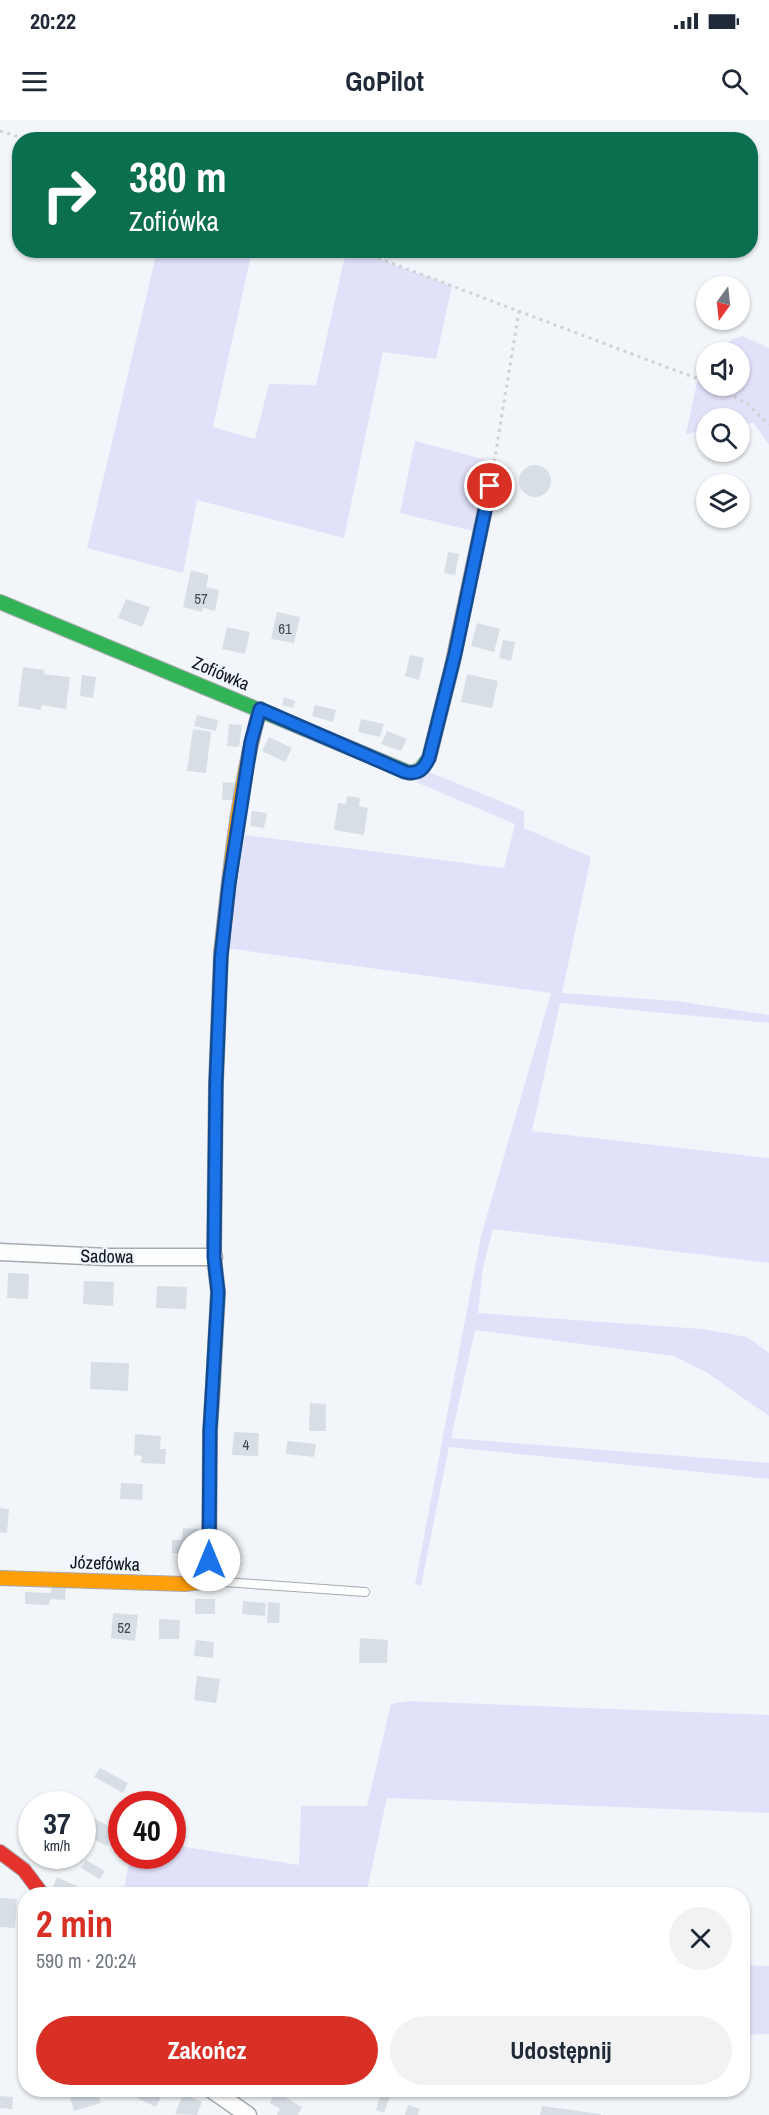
<!DOCTYPE html>
<html lang="pl">
<head>
<meta charset="utf-8">
<style>
  :root { --surface:#fff; --page:#f2f2f3; --text:#1f2937; --muted:#747a83; --accent:#d93025 }
  body { margin:0; font-family:"Archivo Narrow",sans-serif; background:var(--page); color:var(--text); height:100vh; display:flex; flex-direction:column; font-size:22px; white-space:nowrap }
  * { box-sizing:border-box; margin:0 }
  p { font-size:20px; color:var(--muted) }
  .icon { flex:none; width:33px; height:33px; fill:none; stroke:currentColor; stroke-width:2; stroke-linecap:round; stroke-linejoin:round }
  .map { position:relative; flex:1; overflow:hidden }
  .sheet { position:absolute; left:18px; top:1767px; width:732px; height:210px; display:flex; flex-direction:column; background:var(--surface); border-radius:24px; box-shadow:0 2px 4px #0004 }
  .sheet>* { flex:none }
  .top-card { position:absolute; left:12px; top:12px; width:746px; height:126px; border-radius:24px; box-shadow:0 2px 4px #0004; background:#0b6e4f; color:#fff; overflow:hidden }
  .needle { width:39px; rotate:195deg }
  .tools { position:absolute; left:696px; top:156px; display:grid; gap:12px }
  .tools a { display:grid; place-items:center; width:54px; height:54px; border-radius:50%; background:var(--surface); box-shadow:0 2px 4px #0004; font-size:30px }
  .speed { position:absolute; left:18px; top:1671px; display:flex; gap:12px; font-size:30px; font-weight:700; text-align:center }
  .speed>* { display:grid; place-content:center; width:78px; height:78px; border-radius:50%; background:var(--surface); box-shadow:0 2px 4px #0004; line-height:1 }
  .speed small { font-size:15px; font-weight:400 }
  .speed .limit { border:9px solid #d22; background:#fff; color:#111 }
  .pin { position:absolute; display:grid; place-items:center; width:51px; height:51px; color:#fff; margin:-26px; border:3px solid #fff; border-radius:50%; box-shadow:0 2px 6px #0007 }
  .me { position:absolute; width:66px; margin:-33px; rotate:0deg; stroke-linejoin:round; filter:drop-shadow(0 0 4px #0008) }
  .turn { display:flex; align-items:center; gap:21px; height:126px; padding:0 18px; font-size:27px }
  .turn .icon { width:78px; height:78px; stroke-width:2.5 }
  .turn b { display:block; font-size:42px; line-height:51px }
  .round { display:grid; place-items:center; flex:none; width:63px; height:63px; border-radius:32px; background:var(--page) }
  .summary { display:flex; align-items:center; justify-content:space-between; height:102px; padding:0 18px }
  h1 { font-size:36px; font-weight:800; line-height:45px; color:var(--accent) }
  .primary-button { display:flex; gap:12px; margin-top:auto; padding:12px 18px }
  .primary-button a { flex:1; height:69px; border-radius:36px; background:var(--accent); color:#fff; font-size:24px; font-weight:800; line-height:69px; text-align:center }
  .primary-button a+a { background:var(--page); color:var(--text) }
  .status { display:flex; justify-content:space-between; align-items:center; height:42px; padding:0 30px; background:var(--surface); direction:ltr }
  .status svg { height:16px; fill:currentColor }
  header { display:flex; justify-content:space-between; align-items:center; height:78px; padding:0 18px; background:var(--surface); font-size:27px; font-weight:800 }
  .map>svg:first-child { display:block }
  .green { fill:#e2e1fa }
  .building { fill:#d7dfe5 }
  .lines { fill:none; stroke-linecap:round; stroke-linejoin:round }
  .lane-casing { stroke:#a6a9ad; stroke-width:10 }
  .street-casing { stroke:#a6a9ad; stroke-width:19 }
  .fast-casing { stroke:#a6a9ad; stroke-width:16 }
  .slow-casing { stroke:#a6a9ad; stroke-width:16 }
  .jam-casing { stroke:#a6a9ad; stroke-width:16 }
  .path { stroke:#cfd1d2; stroke-width:3; stroke-dasharray:3 4.5; stroke-linecap:butt }
  .lane { stroke:#fdfefe; stroke-width:8 }
  .street { stroke:#fdfefe; stroke-width:16 }
  .fast { stroke:#30b455; stroke-width:14 }
  .slow { stroke:#ff9f0a; stroke-width:14 }
  .jam { stroke:#e5322d; stroke-width:14 }
  .route-casing { stroke:#114b97; stroke-width:15 }
  .route { stroke:#1a73e8; stroke-width:10 }
  .labels { text-anchor:middle; dominant-baseline:central; stroke-width:4.5; stroke-linejoin:round; paint-order:stroke }
  .number-label { font-size:15px; fill:#43484d }
  .street-label { font-size:18px; fill:#0f1317; stroke:#eff6fd }
</style>
</head>
<body>
<div class="status"><b>20:22</b><svg viewBox="0 0 49 12"><path d="M0 12V9h3v3zM5 12V6h3v6zM10 12V3h3v9zM15 12V0h3v12zM26 1h20v11H26zM47 4h2v5h-2z"/></svg></div>
<header><svg class="icon" aria-label="menu" viewBox="0 0 24 24"><path d="M4 6h16M4 12h16M4 18h16"/></svg>GoPilot<svg class="icon" aria-label="search" viewBox="0 0 24 24"><circle cx="10" cy="10" r="6"/><path d="M15 15l6 6"/></svg></header>
<div class="map">
<svg width="769" height="1995" viewBox="0 0 769 1995">
  <rect width="100%" height="100%" fill="#f2f6fa"/>
  <g class="green">
    <polygon points="157,131 252,131 213,307 255,319 269,264 316,265 346,131 357,131 452,166 436,239 383,232 344,418 197,380 183,453 87,428"/>
    <polygon points="742,216 769,228 769,325 754,303 740,304 740,298 706,298 706,310 686,314 698,257 706,246 706,266 740,266 740,232 717,232 733,219"/>
    <polygon points="415,321 494,342 481,413 400,393"/>
    <polygon points="427,651 524,691 524,708 591,737 562,873 676,881 769,895 769,903 560,883 532,1011 769,1038 769,1143 493,1109 483,1148 478,1193 702,1209 747,1217 769,1233 769,1296 706,1252 673,1236 475,1210 451,1318 769,1343 769,1359 449,1327 421,1466 415,1464 481,1116 551,873 226,828 245,715 504,748 515,704 416,662"/>
    <polygon points="408,1581 769,1595 769,1693 387,1678 367,1770 419,1774 123,1774 130,1736 172,1736 173,1725 299,1745 301,1686 367,1686 391,1584"/>
    <polygon points="742,1845 769,1846 769,1914 743,1915"/>
  </g>
  <g class="building">
    <circle cx="535" cy="361" r="16"/>
    <polygon points="448,432 459,434 455,455 444,453"/>
    <polygon points="191,450 209,455 206,467 219,470 215,491 203,488 202,492 183,487"/>
    <polygon points="126,479 150,487 142,507 118,498"/>
    <polygon points="277,492 300,497 294,523 271,519"/>
    <polygon points="477,503 500,509 494,532 471,526"/>
    <polygon points="227,507 250,512 245,534 222,529"/>
    <polygon points="503,520 515,522 511,541 499,538"/>
    <polygon points="410,535 424,538 419,560 405,556"/>
    <polygon points="23,547 44,550 44,554 70,557 66,589 42,585 41,590 18,586"/>
    <polygon points="467,554 498,561 492,588 461,582"/>
    <polygon points="82,555 96,557 93,578 80,576"/>
    <polygon points="284,577 295,581 293,588 282,585"/>
    <polygon points="315,585 336,590 333,602 312,596"/>
    <polygon points="197,595 218,600 216,611 194,606"/>
    <polygon points="361,599 384,604 380,617 358,612"/>
    <polygon points="229,604 242,605 239,627 227,626"/>
    <polygon points="193,609 211,612 206,653 187,651"/>
    <polygon points="387,611 407,619 401,631 381,624"/>
    <polygon points="269,617 292,628 285,642 262,631"/>
    <polygon points="223,662 235,663 233,680 222,680"/>
    <polygon points="347,676 360,678 359,686 368,688 364,715 334,710 338,683 346,684"/>
    <polygon points="252,691 267,693 264,708 250,706"/>
    <polygon points="8,1153 29,1154 28,1179 7,1178"/>
    <polygon points="84,1161 114,1162 113,1186 83,1184"/>
    <polygon points="157,1166 187,1167 186,1189 156,1188"/>
    <polygon points="91,1242 129,1243 128,1271 90,1269"/>
    <polygon points="310,1283 326,1284 326,1311 309,1311"/>
    <polygon points="234,1312 259,1313 258,1336 232,1335"/>
    <polygon points="135,1314 161,1316 160,1329 166,1329 165,1344 141,1343 142,1336 134,1335"/>
    <polygon points="287,1321 316,1324 314,1337 286,1334"/>
    <polygon points="121,1363 143,1364 142,1380 120,1379"/>
    <polygon points="0,1388 9,1389 7,1413 0,1412"/>
    <polygon points="183,1408 199,1409 197,1434 172,1433 172,1420 182,1420"/>
    <polygon points="52,1465 66,1466 65,1480 50,1479 49,1485 25,1484 25,1472 51,1473"/>
    <rect x="195" y="1479" width="20" height="15"/>
    <polygon points="243,1481 266,1483 265,1496 242,1494"/>
    <polygon points="268,1482 280,1483 279,1503 267,1503"/>
    <polygon points="113,1493 138,1495 135,1521 111,1518"/>
    <polygon points="159,1499 180,1500 179,1519 159,1519"/>
    <polygon points="360,1518 388,1520 387,1543 359,1543"/>
    <polygon points="196,1520 214,1522 213,1538 194,1536"/>
    <polygon points="197,1556 220,1559 216,1583 194,1580"/>
    <polygon points="100,1648 128,1663 123,1673 94,1657"/>
    <polygon points="84,1693 116,1710 107,1726 82,1713"/>
    <polygon points="86,1740 105,1751 100,1759 81,1748"/>
    <polygon points="57,1757 81,1768 78,1774 59,1774 51,1771"/>
    <polygon points="0,1778 17,1779 15,1808 0,1807"/>
    <polygon points="19,1827 26,1827 26,1843 20,1843"/>
    <polygon points="68,1970 97,1970 101,1983 74,1991"/>
    <polygon points="141,1970 165,1970 156,1987 137,1978"/>
    <polygon points="382,1970 387,1970 385,1975 390,1976 384,1993 376,1990"/>
    <polygon points="393,1970 417,1970 415,1977"/>
    <polygon points="276,1972 302,1987 298,1995 277,1995 280,1989 270,1983"/>
    <polygon points="183,1974 202,1982 197,1995 175,1994"/>
    <polygon points="0,1976 13,1977 12,1989 0,1988"/>
    <polygon points="408,1985 420,1989 418,1995 405,1995"/>
    <polygon points="542,1986 601,1994 601,1995 540,1995"/>
  </g>
  <g class="lines">
    <defs>
      <polyline id="lane" points="210,1461 365,1472"/>
      <g id="street">
        <polyline points="0,1132 107,1137 214,1137"/>
        <polyline points="212,1970 248,1995"/>
      </g>
      <g id="fast">
        <polyline points="0,482 410,653 420,650 429,638 452,546"/>
        <polyline points="213,1266 218,1172 214,1137 216,963 221,833"/>
      </g>
      <g id="slow">
        <polyline points="452,546 490,366"/>
        <path d="M221,833C230,752 238,668 260,589"/>
        <polyline points="0,1458 185,1464 209,1461 210,1311 213,1266"/>
      </g>
      <polyline id="jam" points="0,1732 24,1750 42,1774"/>
    </defs>
    <use href="#lane" class="lane-casing"/>
    <use href="#street" class="street-casing"/>
    <use href="#fast" class="fast-casing"/>
    <use href="#slow" class="slow-casing"/>
    <use href="#jam" class="jam-casing"/>
    <g class="path">
      <polyline points="0,11 29,20"/>
      <polyline points="357,130 706,262"/>
      <polyline points="714,266 748,284 769,305"/>
      <polyline points="493,349 519,191"/>
    </g>
    <use href="#lane" class="lane"/>
    <use href="#street" class="street"/>
    <use href="#fast" class="fast"/>
    <use href="#slow" class="slow"/>
    <use href="#jam" class="jam"/>
  </g>
  <g class="lines">
    <defs>
      <path id="route" d="M209,1440L210,1311L218,1172L214,1137L216,963L221,837L229,764L251,622L260,589L405,652C418,655 424,649 429,638L455,534L490,366"/>
    </defs>
    <use href="#route" class="route-casing"/>
    <use href="#route" class="route"/>
  </g>
  <g class="labels">
    <g class="number-label">
      <text x="201" y="478">57</text>
      <text x="285" y="508">61</text>
      <text x="246" y="1324">4</text>
      <text x="124" y="1507">52</text>
    </g>
    <g class="street-label">
      <text transform="translate(221 553) rotate(23)">Zofiówka</text>
      <text transform="translate(107 1136) rotate(1)">Sadowa</text>
      <text transform="translate(105 1443) rotate(2)">Józefówka</text>
    </g>
  </g>
</svg>
<div class="tools">
<a><svg class="needle" viewBox="-14 -14 28 28"><path d="M0-13l5 13h-10z" fill="#e53935"/><path d="M0 13l5-13h-10z" fill="#747a83"/></svg></a>
<a><svg class="icon" aria-label="sound" viewBox="0 0 24 24"><path d="M4 9h4l5-4v14l-5-4H4zM17 9q2 3 0 6"/></svg></a>
<a><svg class="icon" aria-label="search" viewBox="0 0 24 24"><circle cx="10" cy="10" r="6"/><path d="M15 15l6 6"/></svg></a>
<a><svg class="icon" aria-label="layers" viewBox="0 0 24 24"><path d="M12 4l9 5-9 5-9-5zM3 14l9 5 9-5"/></svg></a>
</div>
<div class="speed"><div>37<small>km/h</small></div><div class="limit">40</div></div>
<div class="pin" style="left:490px;top:366px;background:#d93025"><svg class="icon" aria-label="arrive" viewBox="0 0 24 24"><path d="M6 21V4h12l-3 4 3 4H6"/></svg></div>
<svg class="me" style="left:209px;top:1440px" viewBox="-20 -20 40 40"><circle r="19" fill="#fff"/><path d="M0-13L10 11 0 6-10 11z" fill="#1a73e8"/></svg>
<div class="top-card">
<div class="turn"><svg class="icon" aria-label="right" viewBox="0 0 24 24"><path d="M7 20v-9h11M14 6l5 5-5 5"/></svg><div><b>380 m</b>Zofiówka</div></div>
</div>
<section class="sheet">
<div class="summary"><div><h1>2 min</h1><p>590 m · 20:24</p></div><a class="round"><svg class="icon" aria-label="close" viewBox="0 0 24 24"><path d="M6 6l12 12M18 6L6 18"/></svg></a></div>
<div class="primary-button"><a>Zakończ</a><a>Udostępnij</a></div>
</section>
</div>
</body>
</html>
